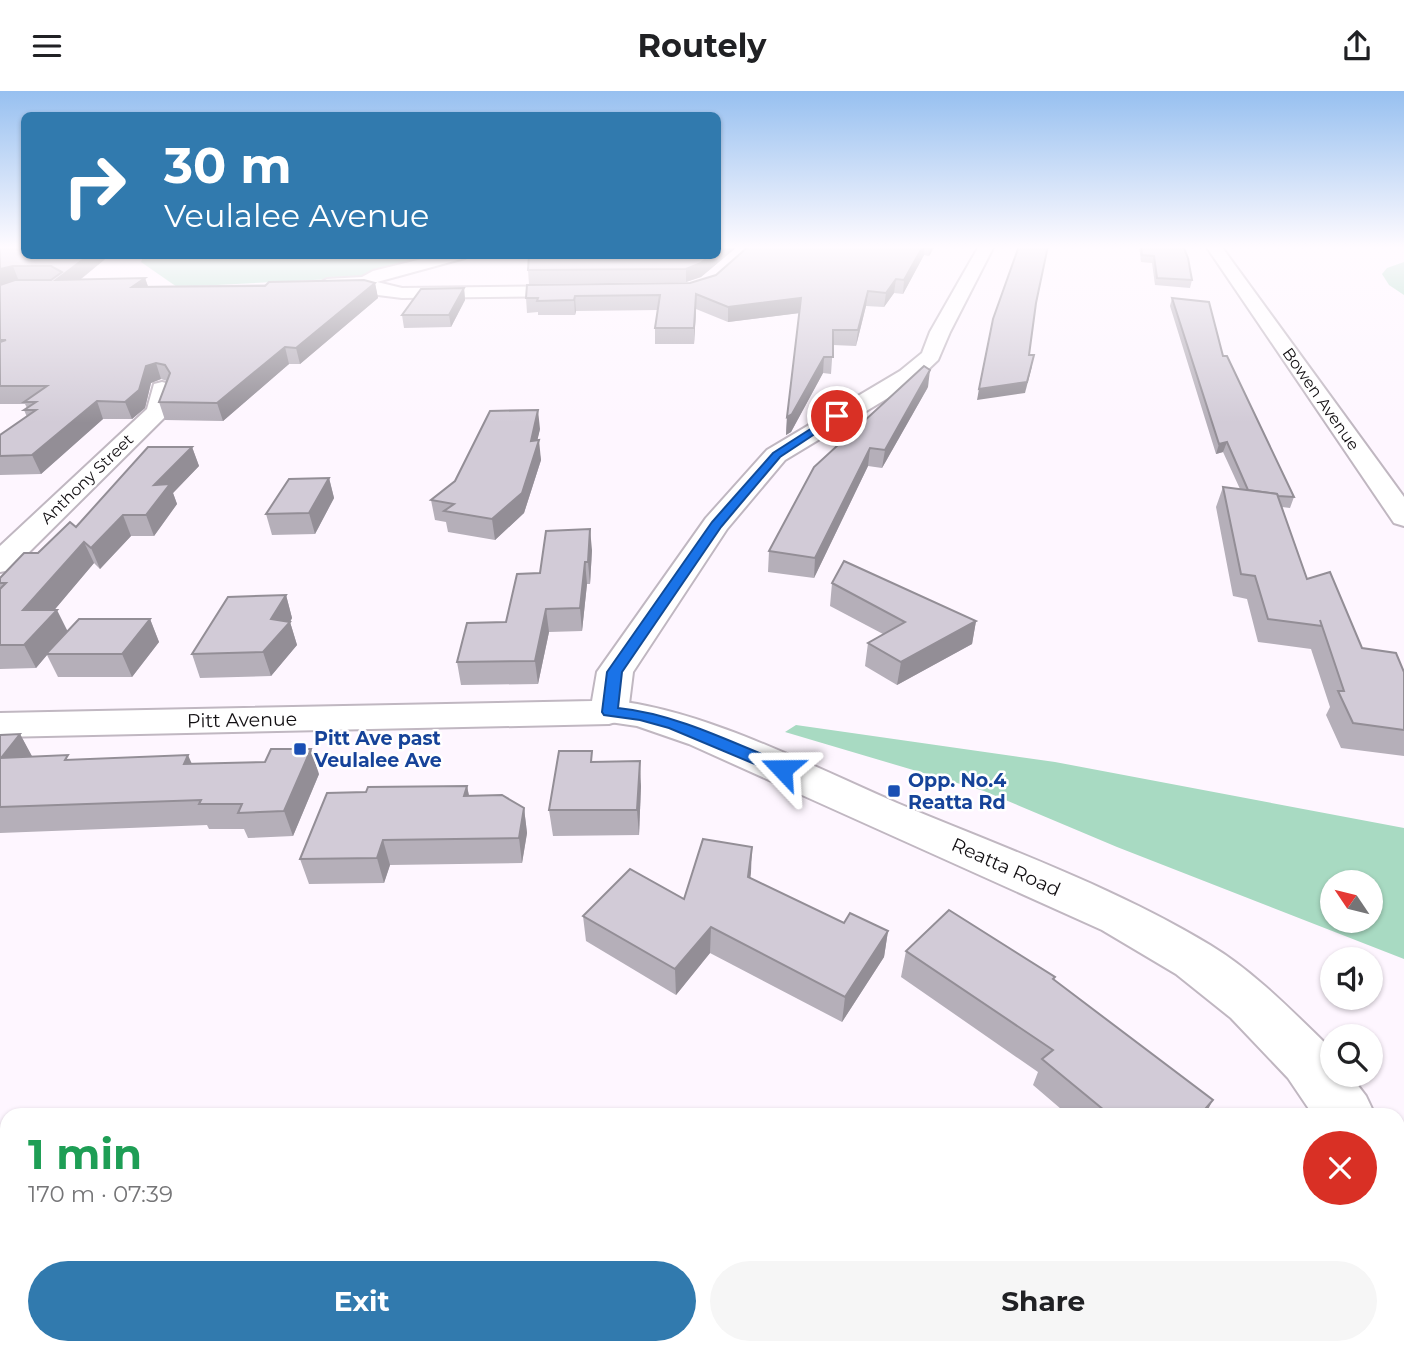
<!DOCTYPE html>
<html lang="en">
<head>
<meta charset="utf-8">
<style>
  :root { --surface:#fff; --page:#f6f6f6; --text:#202124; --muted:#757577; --accent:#317aae }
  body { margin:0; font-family:Montserrat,sans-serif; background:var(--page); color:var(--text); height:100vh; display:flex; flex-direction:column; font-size:26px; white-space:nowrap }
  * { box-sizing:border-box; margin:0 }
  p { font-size:23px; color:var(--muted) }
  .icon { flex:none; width:38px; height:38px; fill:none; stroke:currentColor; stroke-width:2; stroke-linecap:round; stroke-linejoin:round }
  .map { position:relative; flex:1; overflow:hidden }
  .sheet { position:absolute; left:0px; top:1017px; width:1405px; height:247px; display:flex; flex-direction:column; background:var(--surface); border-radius:21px 21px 0 0; box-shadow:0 2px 5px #0004 }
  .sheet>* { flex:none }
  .banner { position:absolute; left:21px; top:21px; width:700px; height:147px; border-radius:10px; box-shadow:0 2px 5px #0004; background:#317aae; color:#fff; overflow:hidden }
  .needle { width:46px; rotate:305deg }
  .controls { position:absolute; left:1320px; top:779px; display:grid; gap:14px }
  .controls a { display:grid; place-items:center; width:63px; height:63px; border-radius:50%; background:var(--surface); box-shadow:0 2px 5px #0004; font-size:35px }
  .pin { position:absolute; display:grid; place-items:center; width:60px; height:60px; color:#fff; margin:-30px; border:4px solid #fff; border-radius:50%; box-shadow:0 2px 7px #0007 }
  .me { position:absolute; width:77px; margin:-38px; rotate:293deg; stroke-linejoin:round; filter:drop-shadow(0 0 5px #0008) }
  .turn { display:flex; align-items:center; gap:24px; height:147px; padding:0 28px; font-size:32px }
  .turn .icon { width:91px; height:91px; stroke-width:2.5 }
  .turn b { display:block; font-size:49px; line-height:60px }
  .round { display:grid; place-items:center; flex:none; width:74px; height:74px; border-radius:37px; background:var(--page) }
  .headline { display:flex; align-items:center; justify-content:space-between; height:119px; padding:0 28px }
  h1 { font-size:42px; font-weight:700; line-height:52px; color:#1e9e55 }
  .primary-button { display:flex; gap:14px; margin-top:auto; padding:14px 28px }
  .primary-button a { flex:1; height:80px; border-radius:42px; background:var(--accent); color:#fff; font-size:28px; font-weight:700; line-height:80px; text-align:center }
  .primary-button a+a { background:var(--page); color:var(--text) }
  header { display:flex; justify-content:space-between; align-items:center; height:91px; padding:0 28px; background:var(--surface); font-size:32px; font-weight:700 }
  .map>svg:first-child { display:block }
  .green { fill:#a8dac2; fill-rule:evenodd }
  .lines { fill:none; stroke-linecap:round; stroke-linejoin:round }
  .minor-casing { stroke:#c0b7c1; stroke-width:4 }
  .tertiary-casing { stroke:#c0b7c1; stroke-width:4 }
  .minor { fill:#fff; fill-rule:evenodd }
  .tertiary { fill:#fff; fill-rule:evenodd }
  .wall { fill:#b5afb9; fill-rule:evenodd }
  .shaded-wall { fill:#938e96 }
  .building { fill:#d2cbd7; stroke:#938e96; stroke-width:2 }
  .route { fill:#1a73e8; stroke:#114b97; stroke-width:2 }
  .transit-dot { fill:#1a4fb4; stroke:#fff; stroke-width:2.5 }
  .labels { text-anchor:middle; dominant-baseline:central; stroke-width:5; stroke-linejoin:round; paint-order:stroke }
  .far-street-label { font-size:16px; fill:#120f12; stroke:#fff }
  .street-label { font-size:19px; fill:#120f12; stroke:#fff }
  .transit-label { font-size:19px; font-weight:bold; fill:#164399; stroke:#fff; text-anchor:start }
</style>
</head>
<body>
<header><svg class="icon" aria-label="menu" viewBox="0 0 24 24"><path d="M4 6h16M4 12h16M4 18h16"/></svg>Routely<svg class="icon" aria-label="share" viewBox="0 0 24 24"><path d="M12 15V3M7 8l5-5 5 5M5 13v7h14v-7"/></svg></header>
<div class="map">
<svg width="1404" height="1262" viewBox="0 0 1404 1262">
  <rect width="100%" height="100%" fill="#fef6ff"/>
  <g class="green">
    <polygon points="144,164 440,165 352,187 177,196 141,171"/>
    <polygon points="1404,171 1404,204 1389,194 1382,183 1387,177"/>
    <path d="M796,634L1055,671L1404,737V868L1117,756L984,700L785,641ZM1332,791H1370V830H1332Z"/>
  </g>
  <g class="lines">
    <defs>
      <g id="minor">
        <polygon points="1206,155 1221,155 1404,406 1404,435 1394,432"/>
        <polygon points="438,164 466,164 465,167 377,191 402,197 578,195 587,200 578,205 402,207 370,203 362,196 327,198 318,193 327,188 362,186 373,180"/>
        <polygon points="162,291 170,293 173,298 166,325 11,479 0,481 0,455 147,318 154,293"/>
        <path d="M609,609C703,618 809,674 897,712C1002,756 1112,795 1210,854C1253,880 1290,918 1326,953L1332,960V984H1350L1366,1005L1375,1024H1313L1288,987L1231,927L1176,883L1102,839L689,653L637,635L596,629L590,621L596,613Z"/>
        <polygon points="1398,1093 1404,1095 1404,1174 1398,1171"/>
      </g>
      <polygon id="tertiary" points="979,155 994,155 950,241 938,269 916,290 785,369 727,438 633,581 628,621 622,629 609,633 0,646 0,622 592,610 597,581 706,427 767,359 900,280 922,262 930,241"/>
    </defs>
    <use href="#minor" class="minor-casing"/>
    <use href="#tertiary" class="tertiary-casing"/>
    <use href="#minor" class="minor"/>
    <use href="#tertiary" class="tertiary"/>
  </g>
  <g class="wall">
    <path d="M0,155L24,164H110L80,189L145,187L148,195L375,192L378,207L300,273H289L223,330L165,329L159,311L167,290L161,288L151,292L145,317L132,328H103L41,383L0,384V344L27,326L24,319L27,317L25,313H0ZM18,188H52L51,189H15Z"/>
    <polygon points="718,155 738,155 701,186 686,191 529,193 528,179"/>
    <polygon points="749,155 935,155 929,165 924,164 903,203 894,202 884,216 866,215 856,255 833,254 831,283 823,282 791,341 786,344 787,326 799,222 728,231 696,218 694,253 655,253 655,237 658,219 576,220 575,224 538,224 538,221 527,222 526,207 690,192 716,184"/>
    <polygon points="1139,155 1183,155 1192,189 1190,197 1155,194 1152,172 1141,171"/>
    <polygon points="1293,155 1331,155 1330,157"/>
    <polygon points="464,197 465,209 451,236 404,237 402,224"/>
    <polygon points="1172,207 1223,265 1294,406 1290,417 1282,416 1307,488 1362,557 1404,581 1404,665 1341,657 1326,624 1330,616 1311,558 1258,551 1247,508 1233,505 1216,416 1223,396 1240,398 1223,361 1216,363 1170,215"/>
    <polygon points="928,296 882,377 868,375 814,487 768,481 769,460"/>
    <polygon points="540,338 537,349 541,369 524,422 495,449 448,441 446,431 435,429 431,409"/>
    <polygon points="192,356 199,375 173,402 177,413 154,445 131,445 100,478 94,472 54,519 67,540 150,528 159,551 132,586 58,586 47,564 36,577 0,578 0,487"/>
    <polygon points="329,387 334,407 315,443 272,444 266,423"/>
    <polygon points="592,459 590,493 587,493 582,540 549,541 538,593 461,594 457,571 506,531 540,482"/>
    <polygon points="832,492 976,530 972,553 897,594 865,575 868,552 883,543 830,515"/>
    <polygon points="286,504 292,527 290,531 297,554 271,585 200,587 192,563"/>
    <polygon points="20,643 32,666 71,669 192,672 319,683 293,745 248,747 244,738 209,738 207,734 0,742 0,644"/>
    <polygon points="467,695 469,705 524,717 527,742 522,772 390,774 384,792 309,793 300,768 366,701"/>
    <polygon points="641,695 639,744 553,745 549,719"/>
    <polygon points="751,781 750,787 844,832 888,840 884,866 842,931 710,862 676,904 586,850 583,825 684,808"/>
    <polygon points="906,860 1054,888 1205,1024 1068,1024 1033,994 1038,981 901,886"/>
    <polygon points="1009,1256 1167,1256 1163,1262 1016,1262"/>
  </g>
  <g class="shaded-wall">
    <polygon points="722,155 738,155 701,186 686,191 686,178 710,164 718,164 718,159"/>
    <polygon points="923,155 925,155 924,164 903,203 904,189"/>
    <polygon points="930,155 935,155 929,165"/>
    <polygon points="89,164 110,164 61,204 56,189"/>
    <polygon points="13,175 18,188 0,194 0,178"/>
    <polygon points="145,187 150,202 132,196"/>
    <polygon points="896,188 894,202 884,216 886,202"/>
    <polygon points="375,192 378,207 300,273 296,257"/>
    <polygon points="464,197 465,209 451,236 449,224"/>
    <polygon points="868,200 866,215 856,255 858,239"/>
    <polygon points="696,203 696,218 694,253 694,237"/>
    <polygon points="575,205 576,220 575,224 574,209"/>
    <polygon points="801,207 800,222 728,231 728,216"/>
    <polygon points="285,256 289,273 223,330 217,312"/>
    <polygon points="824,266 823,282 791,341 786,344 787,326"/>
    <polygon points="156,272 161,288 151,292 145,317 132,328 125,311 146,275"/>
    <polygon points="1032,275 1025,302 977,309 979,298"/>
    <polygon points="930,279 928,296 882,377 885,359"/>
    <polygon points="97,310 103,328 41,383 32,364"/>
    <polygon points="538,319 540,338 534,364 539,349 541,369 524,422 495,449 492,428 531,350"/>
    <polygon points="1227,351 1223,361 1216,363 1219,353"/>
    <polygon points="192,356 199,375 173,402 177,413 154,445 146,424 154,394"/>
    <polygon points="870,357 868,375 814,487 815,467"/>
    <polygon points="329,387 334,407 315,443 309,422"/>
    <polygon points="123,424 131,445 100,478 91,457"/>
    <polygon points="590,438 592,459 590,493 588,471"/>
    <polygon points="84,451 94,472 35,542 23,519"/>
    <polygon points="585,471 587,493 582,540 580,517"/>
    <polygon points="286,504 292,527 290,531 297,554 271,585 263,561 271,528"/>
    <polygon points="546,518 549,541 538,593 535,570"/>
    <polygon points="57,519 68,541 46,563 47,564 36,577 24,554"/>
    <polygon points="150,528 159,551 132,586 122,563"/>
    <polygon points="976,530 972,553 897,594 901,571"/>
    <polygon points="20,643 33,667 1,667"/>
    <polygon points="311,658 319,683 293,745 284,720"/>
    <polygon points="188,664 199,689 184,673"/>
    <polygon points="640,670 641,695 639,744 637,719"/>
    <polygon points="467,695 472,720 464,705"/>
    <polygon points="524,717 527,742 522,772 519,747"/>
    <polygon points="383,749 390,774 384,792 377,767"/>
    <polygon points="752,756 751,781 747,812 748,786"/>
    <polygon points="711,836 710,862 676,904 675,878"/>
    <polygon points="888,840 884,866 842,931 845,906"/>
    <polygon points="1213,1009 1205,1024 1200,1024"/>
    <polygon points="298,1256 313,1256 313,1262 297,1262"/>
    <polygon points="519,1256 525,1256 525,1262 520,1262"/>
  </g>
  <g class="building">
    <polygon points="0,155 24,155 24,164 89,164 56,189 145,187 132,196 265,195 269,191 364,189 375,192 296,257 285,256 217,312 159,311 170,282 165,274 156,272 146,275 139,299 125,311 97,310 32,364 0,365 0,344 36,319 24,319 36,311 24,311 47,295 0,295 0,251 6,249 0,249 0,194 15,189 51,189 62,181 51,175 13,175 0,178"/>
    <polygon points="749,155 923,155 904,189 896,188 886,202 868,200 858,239 833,239 833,266 824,266 792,323 787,326 801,207 728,216 696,203 694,237 655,237 660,204 575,205 574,209 537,210 538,207 526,207 527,194 690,192 716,184"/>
    <polygon points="1019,155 1048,155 1036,212 1029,264 1034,264 1027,291 979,298 993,228"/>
    <polygon points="1141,155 1183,155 1188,167 1192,189 1157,187 1154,165 1142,164"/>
    <polygon points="529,164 710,164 701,172 686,178 528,179"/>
    <polygon points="464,197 449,224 402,224 421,198"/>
    <polygon points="1172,207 1209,211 1223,265 1227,265 1294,406 1278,405 1277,403 1248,399 1227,351 1219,353"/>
    <polygon points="924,275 930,279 885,359 870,357 815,467 769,460 814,376"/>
    <polygon points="538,319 531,350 539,349 522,402 492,428 444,420 454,413 431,409 455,390 490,320"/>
    <polygon points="148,356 192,356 154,394 170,393 146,424 123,424 91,457 84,451 23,519 57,519 24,554 0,554 0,498 6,492 0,492 0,487 24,462 38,462 70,431 76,436"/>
    <polygon points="329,387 309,422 266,423 289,388"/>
    <polygon points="1223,396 1277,403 1307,488 1330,481 1362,557 1396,562 1404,581 1404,639 1353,632 1338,600 1344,600 1320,529 1322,535 1268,528 1255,485 1241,483"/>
    <polygon points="590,438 588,471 585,471 580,517 546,518 535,570 457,571 467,532 506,531 517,483 540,482 546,440"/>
    <polygon points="844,470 976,530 901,571 868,552 905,531 832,492"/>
    <polygon points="286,504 271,528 290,531 263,561 192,563 228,506"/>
    <polygon points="79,528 150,528 122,563 46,563"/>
    <polygon points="20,643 1,667 68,664 65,669 188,664 184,673 265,671 271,658 311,658 284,720 238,722 242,713 199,713 201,709 0,716 0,644"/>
    <polygon points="559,660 592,660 591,671 640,670 637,719 549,719"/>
    <polygon points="467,695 464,705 502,704 524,717 519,747 383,749 377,767 300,768 327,702 366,701 368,696"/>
    <polygon points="703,748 752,756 748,786 844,832 850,822 888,840 845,906 711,836 675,878 583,825 630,778 684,808"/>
    <polygon points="949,819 1055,886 1053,888 1213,1009 1200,1024 1110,1024 1042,968 1053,959 906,860"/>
    <polygon points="141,1256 298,1256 297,1262 123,1262"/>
    <polygon points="373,1256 519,1256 520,1262 343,1262"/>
    <polygon points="747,1256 899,1256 901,1262 730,1262"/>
    <polygon points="1049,1256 1167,1256 1163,1262 1056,1262"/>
  </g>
  <linearGradient id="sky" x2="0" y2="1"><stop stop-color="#97c0f0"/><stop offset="0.47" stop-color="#fffbff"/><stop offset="1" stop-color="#fffbff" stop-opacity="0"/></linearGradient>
  <rect width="1404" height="332" fill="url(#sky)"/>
  <path class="route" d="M834,323L842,325L780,366L721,436L622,581L618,617C677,623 733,652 788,674L791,678L788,682H776L669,637L640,629L604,624L602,621L607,581L712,431L773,362Z"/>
  <g class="transit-dot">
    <rect x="293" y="651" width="14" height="14" rx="3.5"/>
    <rect x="887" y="693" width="14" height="14" rx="3.5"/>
  </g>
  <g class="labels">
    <g class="far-street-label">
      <text transform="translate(1321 308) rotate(55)">Bowen Avenue</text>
      <text transform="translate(87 388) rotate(-44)">Anthony Street</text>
    </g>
    <g class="street-label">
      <text transform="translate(242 629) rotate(-1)">Pitt Avenue</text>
      <text transform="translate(1006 776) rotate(24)">Reatta Road</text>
    </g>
    <g class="transit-label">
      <text x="314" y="647">Pitt Ave past<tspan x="314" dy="22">Veulalee Ave</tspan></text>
      <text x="908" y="689">Opp. No.4<tspan x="908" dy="22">Reatta Rd</tspan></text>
    </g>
  </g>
</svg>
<div class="controls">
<a><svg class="needle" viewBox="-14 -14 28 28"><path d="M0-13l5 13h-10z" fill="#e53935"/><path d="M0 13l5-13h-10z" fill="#757577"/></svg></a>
<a><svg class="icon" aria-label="sound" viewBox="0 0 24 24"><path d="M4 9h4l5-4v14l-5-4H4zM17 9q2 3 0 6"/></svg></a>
<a><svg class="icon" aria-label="search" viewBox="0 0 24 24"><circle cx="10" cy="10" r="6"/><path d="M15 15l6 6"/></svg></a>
</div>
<div class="pin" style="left:837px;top:325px;background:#d93025"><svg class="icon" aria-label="arrive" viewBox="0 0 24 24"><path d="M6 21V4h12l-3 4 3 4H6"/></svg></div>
<svg class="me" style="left:782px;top:678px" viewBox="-20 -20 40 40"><path d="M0-17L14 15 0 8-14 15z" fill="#1a73e8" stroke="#fff" stroke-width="4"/></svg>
<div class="banner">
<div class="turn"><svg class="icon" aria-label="right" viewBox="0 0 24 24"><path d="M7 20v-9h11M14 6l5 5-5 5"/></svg><div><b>30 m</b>Veulalee Avenue</div></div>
</div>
<section class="sheet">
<div class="headline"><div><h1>1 min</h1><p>170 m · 07:39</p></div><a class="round" style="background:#d93025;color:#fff"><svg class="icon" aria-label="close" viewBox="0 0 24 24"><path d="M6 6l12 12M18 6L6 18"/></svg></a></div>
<div class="primary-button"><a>Exit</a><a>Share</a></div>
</section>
</div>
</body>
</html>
